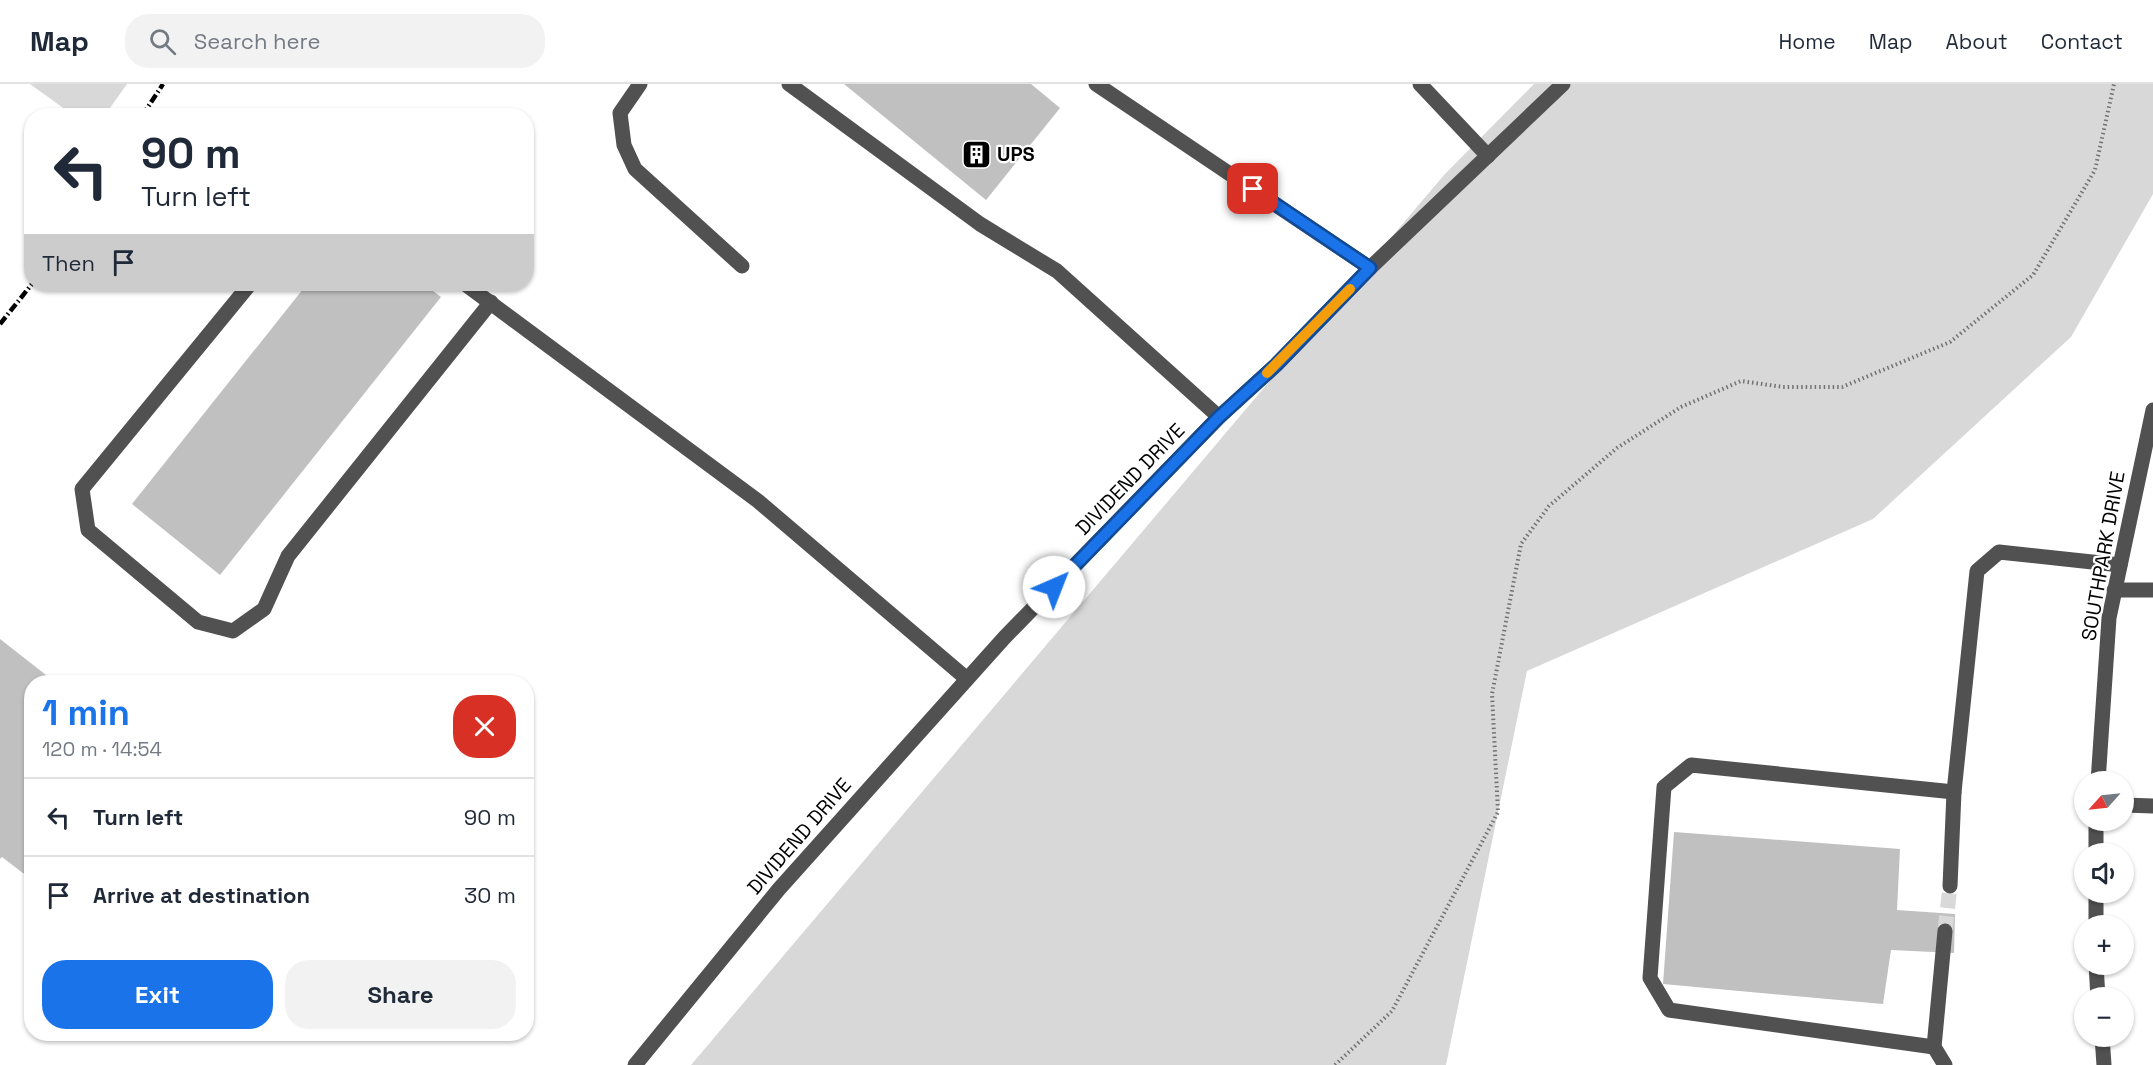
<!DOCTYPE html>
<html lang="en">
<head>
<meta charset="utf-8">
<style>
  :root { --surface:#fff; --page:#f2f2f3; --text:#1f2937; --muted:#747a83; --line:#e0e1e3; --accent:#1a73e8 }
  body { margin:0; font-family:"Space Grotesk",sans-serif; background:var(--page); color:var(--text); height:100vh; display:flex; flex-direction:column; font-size:22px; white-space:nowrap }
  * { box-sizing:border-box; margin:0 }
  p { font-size:20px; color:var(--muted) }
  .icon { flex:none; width:33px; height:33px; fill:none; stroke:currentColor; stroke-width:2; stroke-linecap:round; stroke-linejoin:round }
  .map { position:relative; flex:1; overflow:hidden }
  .panel { position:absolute; left:24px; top:591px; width:510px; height:366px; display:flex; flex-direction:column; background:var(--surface); border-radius:24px; box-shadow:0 2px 4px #0004 }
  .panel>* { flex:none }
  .banner { position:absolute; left:24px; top:24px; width:510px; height:183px; border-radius:24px; box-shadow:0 2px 4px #0004; background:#fff; color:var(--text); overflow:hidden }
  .needle { width:39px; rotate:243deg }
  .fabs { position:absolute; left:2074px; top:687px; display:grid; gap:12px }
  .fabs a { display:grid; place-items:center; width:60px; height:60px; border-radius:50%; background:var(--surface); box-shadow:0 2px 4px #0004; font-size:30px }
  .pin { position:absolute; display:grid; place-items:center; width:51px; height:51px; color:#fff; margin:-26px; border-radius:12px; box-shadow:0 3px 9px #0006 }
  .me { position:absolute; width:66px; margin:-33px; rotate:44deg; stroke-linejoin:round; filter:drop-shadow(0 0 4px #0008) }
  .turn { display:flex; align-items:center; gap:21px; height:126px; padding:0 18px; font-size:27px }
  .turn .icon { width:78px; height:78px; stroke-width:2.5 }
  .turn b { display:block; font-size:42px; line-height:51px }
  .then { display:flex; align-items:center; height:57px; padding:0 18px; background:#0003; gap:12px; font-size:22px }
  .round { display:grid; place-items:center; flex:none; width:63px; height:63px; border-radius:24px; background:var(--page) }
  .headline { display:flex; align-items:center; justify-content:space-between; height:102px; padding:0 18px }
  h1 { font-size:36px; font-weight:600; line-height:45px; color:var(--accent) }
  .primary-button { display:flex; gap:12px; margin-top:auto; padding:12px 18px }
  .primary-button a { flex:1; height:69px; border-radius:24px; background:var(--accent); color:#fff; font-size:24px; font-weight:600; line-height:69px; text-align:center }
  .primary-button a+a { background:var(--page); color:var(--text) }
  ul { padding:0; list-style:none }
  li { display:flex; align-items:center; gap:18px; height:78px; padding:0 18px; border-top:2px solid var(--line) }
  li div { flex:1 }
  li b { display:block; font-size:22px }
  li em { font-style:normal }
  header { display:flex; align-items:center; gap:36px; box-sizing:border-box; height:84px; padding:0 30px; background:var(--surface); border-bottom:2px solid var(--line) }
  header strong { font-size:28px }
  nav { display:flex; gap:33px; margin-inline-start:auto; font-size:21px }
  .search { width:420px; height:54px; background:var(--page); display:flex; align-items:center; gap:15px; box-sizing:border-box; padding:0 21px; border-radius:24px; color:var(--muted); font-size:22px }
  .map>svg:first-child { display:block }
  .green { fill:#d8d8d8 }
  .building { fill:#c0c0c0 }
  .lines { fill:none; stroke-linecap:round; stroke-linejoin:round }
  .minor-tunnel { stroke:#d9d9d9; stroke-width:15; stroke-dasharray:15 8; stroke-linecap:butt }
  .path { stroke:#737373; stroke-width:4; stroke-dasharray:1.5 3; stroke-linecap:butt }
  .minor { stroke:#515151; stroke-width:15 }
  .rail { stroke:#000; stroke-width:4.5; stroke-dasharray:9 3 1.5 3; stroke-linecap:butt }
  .route-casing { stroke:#114b97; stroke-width:15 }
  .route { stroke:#1a73e8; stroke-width:10 }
  .slow { stroke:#f59e0b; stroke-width:10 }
  .labels { text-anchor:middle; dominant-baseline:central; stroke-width:4.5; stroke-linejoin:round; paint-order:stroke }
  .poi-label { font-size:20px; font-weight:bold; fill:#000; stroke:#fff; text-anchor:start }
  .street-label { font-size:20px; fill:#000; stroke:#fff }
</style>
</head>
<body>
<header>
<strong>Map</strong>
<div class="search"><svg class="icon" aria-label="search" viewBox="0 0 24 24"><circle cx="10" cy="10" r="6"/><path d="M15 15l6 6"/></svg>Search here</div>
<nav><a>Home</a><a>Map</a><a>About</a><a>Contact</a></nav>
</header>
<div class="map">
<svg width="2153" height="981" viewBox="0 0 2153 981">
  <rect width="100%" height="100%" fill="#fff"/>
  <g class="green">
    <polygon points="30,0 127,0 105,31 73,31"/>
    <polygon points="1534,0 2153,0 2153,110 2071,253 1873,435 1527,587 1446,981 691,981 1444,91"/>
  </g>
  <g class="building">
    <polygon points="844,0 1031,0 1060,24 986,116"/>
    <polygon points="307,200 424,200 441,213 220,491 132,420"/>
    <polygon points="0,555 55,598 32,598 32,796 2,773 0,775"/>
    <polygon points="1674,748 1900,765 1897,826 1955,830 1954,869 1891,866 1883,920 1663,900"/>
  </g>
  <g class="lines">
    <polyline class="minor-tunnel" points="1945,847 1950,802"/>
    <polyline class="path" points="1335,981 1392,927 1498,728 1492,610 1521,460 1549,422 1617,364 1681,323 1741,297 1783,303 1842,303 1950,258 2033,191 2095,86 2114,0"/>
    <g class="minor">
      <polyline points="640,0 620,29 624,61 635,85 742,182"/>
      <polyline points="789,0 980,140 1057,187 1219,333"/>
      <polyline points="1096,0 1370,184"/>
      <polyline points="1420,0 1488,72"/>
      <polyline points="250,200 82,405 88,446 198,538 233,547 264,525 288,472 491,218"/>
      <polyline points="465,200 758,417 967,595"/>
      <polyline points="2114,506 2153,506"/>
      <polyline points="2098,698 2109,534 2153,326"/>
      <polyline points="2124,721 2153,722"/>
      <polyline points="2096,736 2096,770"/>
      <polyline points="1950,802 1954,708 1977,487 1999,468 2120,481"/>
      <polyline points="2096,808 2096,842"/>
      <polyline points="2096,880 2098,914"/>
      <polyline points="2102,952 2104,981"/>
      <polyline points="1934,963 1669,926 1650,894 1664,703 1691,681 1954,708"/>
      <polyline points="635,981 779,805 1004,554 1219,333 1276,281 1370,184 1563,0"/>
      <polyline points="1945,981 1934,963 1945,847"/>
    </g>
    <g class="rail">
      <polyline points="142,32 163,0"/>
      <polyline points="0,240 32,200"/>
    </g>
  </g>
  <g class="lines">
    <defs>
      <polyline id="route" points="1054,503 1219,333 1276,281 1370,184 1253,105"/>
    </defs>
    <use href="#route" class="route-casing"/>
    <use href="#route" class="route"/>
    <polyline class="slow" points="1267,289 1350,205"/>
  </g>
  <defs>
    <symbol id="building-square" viewBox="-11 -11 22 22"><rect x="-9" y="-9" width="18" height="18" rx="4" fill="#000" stroke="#fff"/><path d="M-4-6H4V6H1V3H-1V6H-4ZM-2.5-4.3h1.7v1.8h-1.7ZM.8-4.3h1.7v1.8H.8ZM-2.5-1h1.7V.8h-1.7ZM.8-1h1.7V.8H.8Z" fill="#fff"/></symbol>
  </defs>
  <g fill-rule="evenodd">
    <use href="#building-square" x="960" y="54" width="33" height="33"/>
  </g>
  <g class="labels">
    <g class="poi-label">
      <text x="997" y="70">UPS</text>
    </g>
    <g class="street-label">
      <text transform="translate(1130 395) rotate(-46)">DIVIDEND DRIVE</text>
      <text transform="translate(2103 472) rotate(-80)">SOUTHPARK DRIVE</text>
      <text transform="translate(799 752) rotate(-49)">DIVIDEND DRIVE</text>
    </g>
  </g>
</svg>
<div class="fabs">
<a><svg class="needle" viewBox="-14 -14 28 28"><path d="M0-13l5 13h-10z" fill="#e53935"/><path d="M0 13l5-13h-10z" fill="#747a83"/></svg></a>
<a><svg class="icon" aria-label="sound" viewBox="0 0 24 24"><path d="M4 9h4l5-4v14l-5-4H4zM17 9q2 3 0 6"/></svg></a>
<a>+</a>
<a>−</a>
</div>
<div class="pin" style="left:1253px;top:105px;background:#d93025"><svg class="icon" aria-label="arrive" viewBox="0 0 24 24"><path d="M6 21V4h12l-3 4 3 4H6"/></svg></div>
<svg class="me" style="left:1054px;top:503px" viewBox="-20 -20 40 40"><circle r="19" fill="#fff"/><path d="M0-13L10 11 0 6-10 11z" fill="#1a73e8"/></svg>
<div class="banner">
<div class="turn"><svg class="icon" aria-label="left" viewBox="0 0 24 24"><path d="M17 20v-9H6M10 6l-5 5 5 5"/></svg><div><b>90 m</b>Turn left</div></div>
<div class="then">Then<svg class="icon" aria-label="arrive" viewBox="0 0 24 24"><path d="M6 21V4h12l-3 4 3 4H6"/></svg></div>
</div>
<section class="panel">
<div class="headline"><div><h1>1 min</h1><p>120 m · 14:54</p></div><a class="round" style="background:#d93025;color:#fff"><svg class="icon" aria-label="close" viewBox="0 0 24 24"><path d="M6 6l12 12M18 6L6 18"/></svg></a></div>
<ul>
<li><svg class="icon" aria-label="left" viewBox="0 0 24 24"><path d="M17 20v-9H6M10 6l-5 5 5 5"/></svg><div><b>Turn left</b></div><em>90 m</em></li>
<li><svg class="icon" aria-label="arrive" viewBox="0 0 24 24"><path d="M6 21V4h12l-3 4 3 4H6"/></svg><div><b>Arrive at destination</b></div><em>30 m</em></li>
</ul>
<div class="primary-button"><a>Exit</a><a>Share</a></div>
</section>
</div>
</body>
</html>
